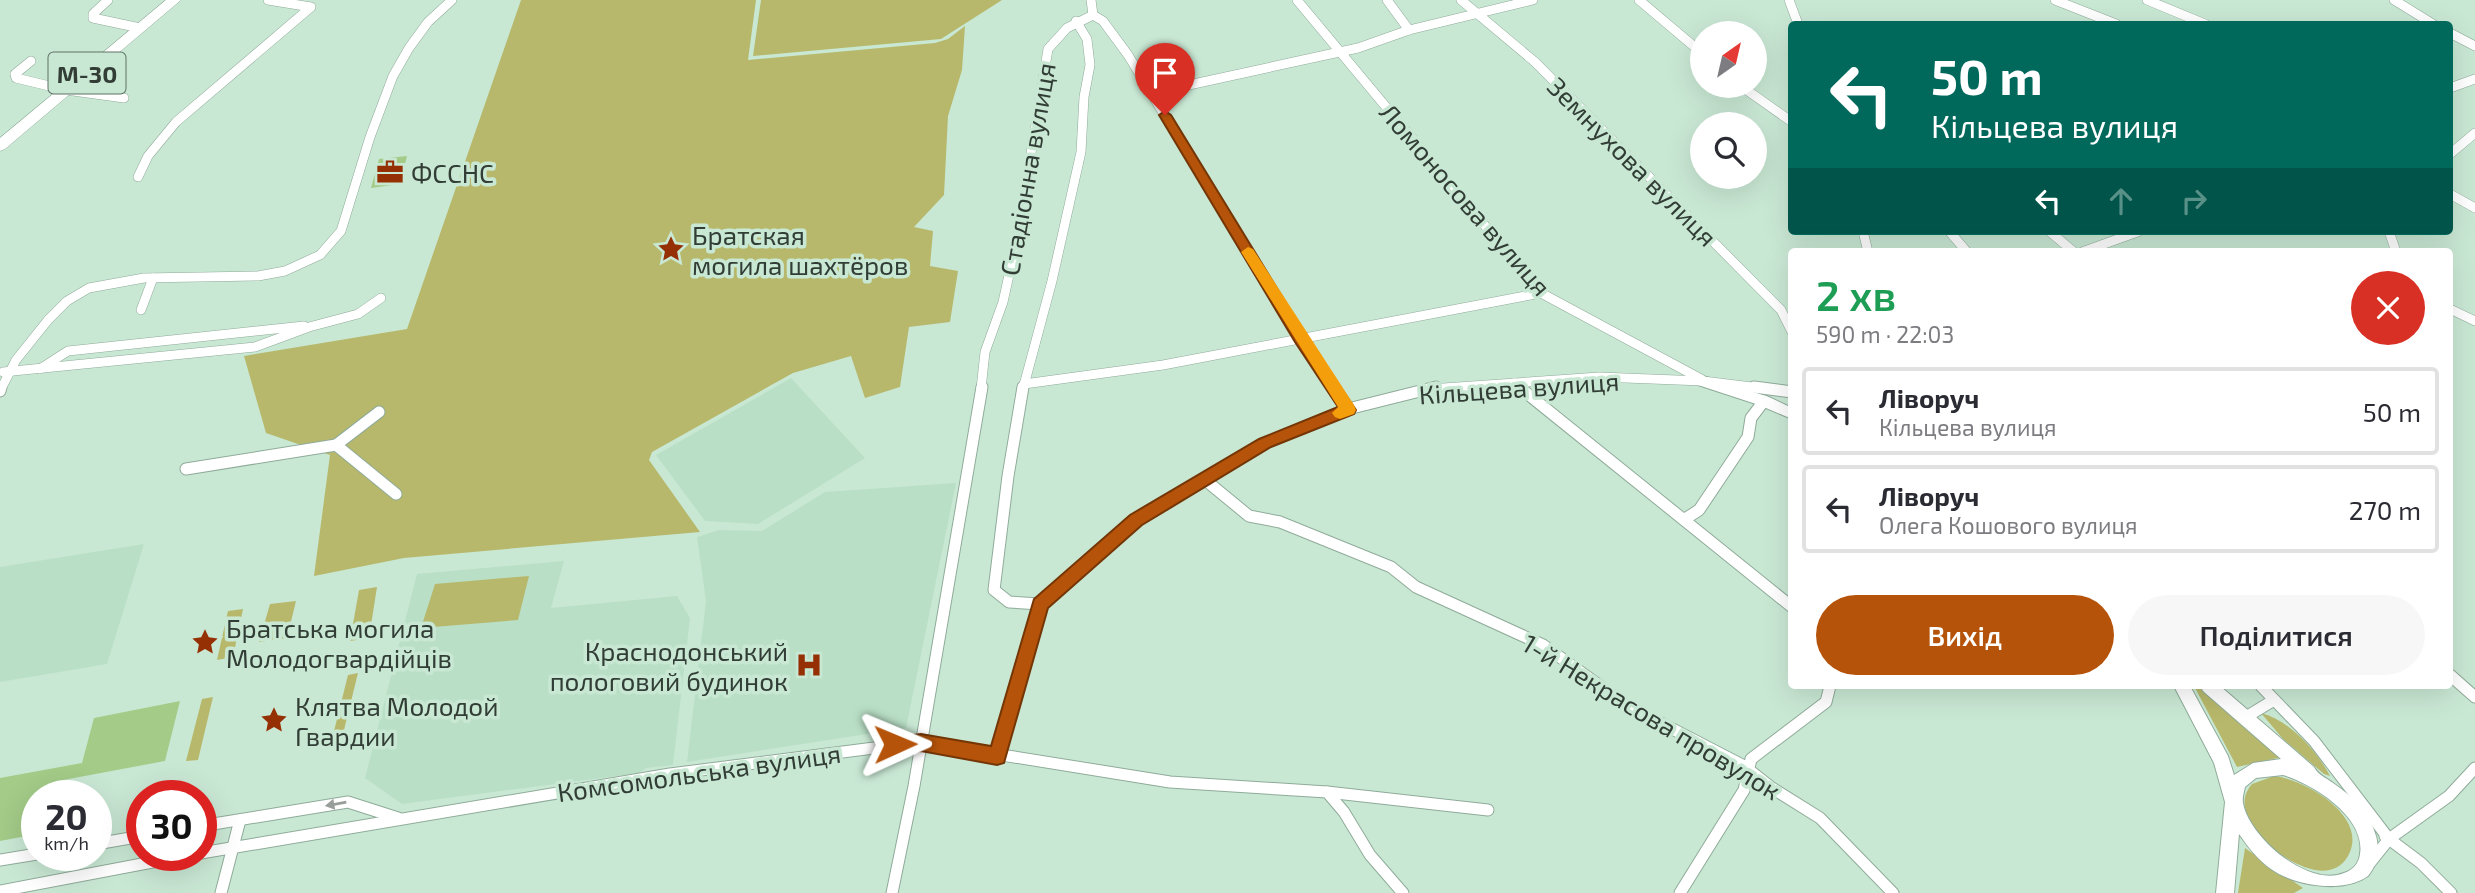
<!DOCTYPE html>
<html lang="uk">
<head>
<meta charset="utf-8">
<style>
  :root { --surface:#fff; --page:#f7f7f7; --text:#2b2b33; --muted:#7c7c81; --line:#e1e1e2; --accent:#b45309 }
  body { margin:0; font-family:"Exo 2",sans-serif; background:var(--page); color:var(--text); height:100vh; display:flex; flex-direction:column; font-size:26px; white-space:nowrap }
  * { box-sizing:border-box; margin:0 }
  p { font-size:23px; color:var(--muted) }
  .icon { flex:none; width:38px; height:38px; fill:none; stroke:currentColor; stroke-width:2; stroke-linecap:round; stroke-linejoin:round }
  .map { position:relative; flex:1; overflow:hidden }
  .details { position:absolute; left:1788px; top:248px; width:665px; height:441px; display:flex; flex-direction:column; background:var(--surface); border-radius:7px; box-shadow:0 7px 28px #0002 }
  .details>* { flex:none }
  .hud { position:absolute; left:1788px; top:21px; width:665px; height:214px; border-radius:7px; box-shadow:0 7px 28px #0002; background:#00695c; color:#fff; overflow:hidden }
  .needle { width:46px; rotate:34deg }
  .controls { position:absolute; left:1690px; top:21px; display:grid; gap:14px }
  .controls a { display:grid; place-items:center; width:77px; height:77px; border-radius:50%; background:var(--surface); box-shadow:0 7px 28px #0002; font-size:35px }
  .speed { position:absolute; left:21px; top:780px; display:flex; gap:14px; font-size:35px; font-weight:700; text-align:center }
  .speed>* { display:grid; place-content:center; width:91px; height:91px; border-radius:50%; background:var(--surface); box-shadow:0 7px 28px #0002; line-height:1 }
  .speed small { font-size:18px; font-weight:400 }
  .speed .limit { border:10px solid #d22; background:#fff; color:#111 }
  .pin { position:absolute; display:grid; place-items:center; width:60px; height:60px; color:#fff; margin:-72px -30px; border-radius:50% 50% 50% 0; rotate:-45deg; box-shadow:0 0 7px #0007 }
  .pin .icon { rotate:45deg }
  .me { position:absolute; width:77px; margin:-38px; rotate:89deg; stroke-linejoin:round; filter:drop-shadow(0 0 5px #0008) }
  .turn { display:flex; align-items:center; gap:24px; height:147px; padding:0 28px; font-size:32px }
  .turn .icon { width:91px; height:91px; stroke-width:2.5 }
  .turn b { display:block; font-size:49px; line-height:60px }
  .lanes { display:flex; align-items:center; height:66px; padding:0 28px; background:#0003; justify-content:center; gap:35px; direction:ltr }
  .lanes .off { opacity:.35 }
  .round { display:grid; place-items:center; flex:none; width:74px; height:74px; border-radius:37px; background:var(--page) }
  .headline { display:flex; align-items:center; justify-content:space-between; height:119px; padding:0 28px }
  h1 { font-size:42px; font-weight:600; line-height:52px; color:#1e9e55 }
  .cta { display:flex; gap:14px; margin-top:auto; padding:14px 28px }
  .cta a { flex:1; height:80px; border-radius:42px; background:var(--accent); color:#fff; font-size:28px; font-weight:600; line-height:80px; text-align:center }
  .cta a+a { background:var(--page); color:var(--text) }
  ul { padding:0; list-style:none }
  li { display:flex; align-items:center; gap:21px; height:88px; margin:0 14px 10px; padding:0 14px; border:4px solid var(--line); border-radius:7px }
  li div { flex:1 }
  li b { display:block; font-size:26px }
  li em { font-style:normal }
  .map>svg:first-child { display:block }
  .built { fill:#b9dfc6 }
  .green { fill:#b7b86b }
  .building { fill:#a4cb88 }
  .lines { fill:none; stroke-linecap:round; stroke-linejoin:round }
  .minor-far1-casing { stroke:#8fab99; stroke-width:10 }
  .minor-casing { stroke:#8fab99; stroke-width:13 }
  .tertiary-casing { stroke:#8fab99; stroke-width:2 }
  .trunk-casing { stroke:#8fab99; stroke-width:1 }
  .minor-far1 { stroke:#fff; stroke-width:9 }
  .minor { stroke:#fff; stroke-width:11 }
  .tertiary { fill:#fff; fill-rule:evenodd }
  .trunk { fill:#fff; fill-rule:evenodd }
  .oneway { fill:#989e9a }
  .route { fill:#b45309; stroke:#753606; stroke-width:2 }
  .slow { fill:#f59e0b }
  .labels { text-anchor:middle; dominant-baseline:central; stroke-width:7; stroke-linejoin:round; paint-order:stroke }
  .shield { fill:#c9e8d4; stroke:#5f7065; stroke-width:2 }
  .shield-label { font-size:24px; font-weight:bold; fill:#313d35 }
  .street-label { font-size:26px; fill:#313d35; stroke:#c9e8d4 }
  .poi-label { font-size:26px; fill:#313d35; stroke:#c9e8d4; text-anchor:start }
</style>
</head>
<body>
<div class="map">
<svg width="2475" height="893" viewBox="0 0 2475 893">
  <rect width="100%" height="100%" fill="#c9e8d4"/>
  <g class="built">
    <polygon points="791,378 865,458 758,524 705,521 656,455"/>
    <polygon points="956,483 906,728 687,762 706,601 697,537 719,530 762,531 825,492"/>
    <polygon points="144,544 107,664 0,682 0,567"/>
    <polygon points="564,561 551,608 677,596 690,618 673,765 646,768 639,773 402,804 365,778 417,574"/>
  </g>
  <g class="green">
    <polygon points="521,0 756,0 748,60 935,43 948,39 965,26 962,70 948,116 944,195 914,227 933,231 930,266 958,271 950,322 909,327 900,387 865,398 851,356 793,373 652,452 649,460 700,532 404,558 314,576 330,455 266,433 244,356 407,329"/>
    <polygon points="761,0 1002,0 941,39 753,56"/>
    <polygon points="529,576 518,620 421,628 435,584"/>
    <polygon points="377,587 369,638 350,641 359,590"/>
    <polygon points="296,601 287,638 259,642 270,604"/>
    <polygon points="243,609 233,657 217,660 228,611"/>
    <polygon points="358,673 343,734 333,735 348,675"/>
    <polygon points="2194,686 2197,686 2282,757 2237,767"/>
    <polygon points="213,697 198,760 186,761 202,699"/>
    <path d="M2261,713C2289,720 2317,751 2330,776L2324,774L2283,739Z"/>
    <path d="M2274,776C2305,779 2370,817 2348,856C2327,893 2268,851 2254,828C2245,813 2239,799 2252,784Z"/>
    <polygon points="2245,848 2303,888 2294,893 2238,893"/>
  </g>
  <g class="building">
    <polygon points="407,156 400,184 371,188 379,159"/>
    <polygon points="180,701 165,761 58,781 52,796 37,796 37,834 0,841 0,778 82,763 94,718"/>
  </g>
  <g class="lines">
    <defs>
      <g id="minor-far1">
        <polyline points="108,0 93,14 93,18 140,28"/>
        <polyline points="1091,0 1093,15"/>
        <polyline points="1297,0 1541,293 1701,379"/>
        <polyline points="1387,0 1409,30"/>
        <polyline points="1461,0 1535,62 1781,310 1792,332"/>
        <polyline points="1639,0 1703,54"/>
        <polyline points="1789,0 1798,24"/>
        <polyline points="2055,0 2116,24"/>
        <polyline points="2147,0 2205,24"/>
        <polyline points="2394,0 2433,24"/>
        <polyline points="2450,33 2475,46"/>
        <polyline points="31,61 15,74 16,78 66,90 124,98"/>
        <polyline points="1741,86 1792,122"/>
        <polyline points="2450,88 2475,79"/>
        <polyline points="1152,93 1358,48 1409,30 1533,0"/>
        <polyline points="2450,154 2475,133"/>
        <polyline points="138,177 148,156 176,122 311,7 268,0"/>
        <polyline points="2450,194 2475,208"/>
        <polyline points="1863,231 1868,252"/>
        <polyline points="1949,231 1967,252"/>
        <polyline points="2049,231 2074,252"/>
        <polyline points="2389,231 2396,252"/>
        <polyline points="2082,252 2140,231"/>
        <polyline points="2450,309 2475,321"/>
        <polyline points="141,310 153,278"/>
        <polyline points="40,369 68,351 304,326"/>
        <polyline points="3,372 255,347 309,327 358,314 381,298"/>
        <polyline points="1514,383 1521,389"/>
        <polyline points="1024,384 1163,365 1541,293"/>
        <polyline points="1,389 16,360 48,320 67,301 89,288 144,278 258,276 285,271 320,255 341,231 370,137 393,76 409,48 428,22 452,0"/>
        <polyline points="981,389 985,352 1003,302 1017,239 1048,49 1067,28 1093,15 1103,21 1128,55 1300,338 1334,389"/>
        <polyline points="1023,389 1052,281 1081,152 1084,97 1090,65 1087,39 1076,21"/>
        <polyline points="1429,389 1599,377 1703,381 1768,389"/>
      </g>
      <g id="minor">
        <polyline points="1023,387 1008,476 994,590 1009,602 1040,604"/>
        <polyline points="1333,387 1348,409"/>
        <polyline points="1519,387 1792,607"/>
        <polyline points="1754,387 1792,392"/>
        <polyline points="0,391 1,387"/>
        <polyline points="379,412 336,445 396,494"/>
        <polyline points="186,469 336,445"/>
        <polyline points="1204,479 1249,516 1280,522 1391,567 1416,587 1543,645 1628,706 1744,766 1772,788 1820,818 1893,893"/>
        <polyline points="1685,519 1699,510 1748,437 1751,418 1764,401"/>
        <polyline points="2450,675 2475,697"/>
        <polyline points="2261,686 2314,741 2389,839"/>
        <polyline points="2246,717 2274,700"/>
        <polyline points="997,756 1040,604 1136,520 1265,443 1348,409 1436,387"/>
        <polyline points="1327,792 1488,810"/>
        <polyline points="201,826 348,802 398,818"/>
        <polyline points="2385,836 2421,863 2451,893"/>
        <polyline points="96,844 142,836"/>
        <polyline points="201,853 670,774 921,742 1170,782 1327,792 1344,812 1370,855 1403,893"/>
        <polyline points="0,860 37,854"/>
        <polyline points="2369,864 2389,839 2449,796 2475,768"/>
        <polyline points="0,891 184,856"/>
        <polyline points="221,893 240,820"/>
        <polyline points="892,893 914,786 982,387"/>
        <polyline points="1680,893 1744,790 1751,759 1826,702 1830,686"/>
      </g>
      <g id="tertiary">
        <polygon points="1703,376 1769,397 1792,408 1792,419 1759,405 1698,385 1696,381"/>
        <path d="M2174,686H2190L2228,756L2234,775L2253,763L2281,759L2203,691L2201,686H2220L2314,767C2318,775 2325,777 2333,783C2352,796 2370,813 2376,836C2380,850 2377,865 2368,876C2345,893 2296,887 2271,869C2258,860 2248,847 2239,834L2234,893H2216L2225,802L2214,763ZM2283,775C2313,784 2366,817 2360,854C2359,863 2353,870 2344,873C2308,888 2249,837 2243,803C2242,798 2244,792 2245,787L2256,778Z"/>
      </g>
      <polygon id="trunk" points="166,0 181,0 5,149 0,151 0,138"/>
    </defs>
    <use href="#minor-far1" class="minor-far1-casing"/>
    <use href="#minor" class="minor-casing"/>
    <use href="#tertiary" class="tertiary-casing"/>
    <use href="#trunk" class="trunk-casing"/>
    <use href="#minor-far1" class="minor-far1"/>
    <use href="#minor" class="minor"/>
    <use href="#tertiary" class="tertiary"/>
    <use href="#trunk" class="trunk"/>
  </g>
  <defs><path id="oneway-solid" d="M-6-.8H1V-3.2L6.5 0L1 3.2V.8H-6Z" transform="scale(1.75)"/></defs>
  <use class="oneway" href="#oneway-solid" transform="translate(336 804) rotate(170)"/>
  <polygon class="route" points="1165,111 1171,115 1305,334 1356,410 1354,414 1271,447 1142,525 1048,608 1004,763 997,765 921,751 895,753 889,751 886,744 889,738 921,734 991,746 1034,599 1130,515 1259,439 1338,407 1295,342 1159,115"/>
  <polygon class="slow" points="1248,247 1253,249 1354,405 1356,410 1354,414 1340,419 1335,417 1332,413 1338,407 1241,252"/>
  <defs>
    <symbol id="office-bare" viewBox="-9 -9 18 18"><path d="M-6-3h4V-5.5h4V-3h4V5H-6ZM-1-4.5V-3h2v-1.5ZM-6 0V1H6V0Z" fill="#953005" stroke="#c9e8d4" stroke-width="2.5" paint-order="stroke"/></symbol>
    <symbol id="sight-bare" viewBox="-9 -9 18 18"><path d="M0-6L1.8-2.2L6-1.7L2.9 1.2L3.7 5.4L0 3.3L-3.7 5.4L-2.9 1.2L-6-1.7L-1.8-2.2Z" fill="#953005" stroke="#c9e8d4" stroke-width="2.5" paint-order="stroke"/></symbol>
    <symbol id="hospital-bare" viewBox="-9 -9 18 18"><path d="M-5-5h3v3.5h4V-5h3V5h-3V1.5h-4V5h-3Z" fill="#953005" stroke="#c9e8d4" stroke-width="2.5" paint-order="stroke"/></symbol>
  </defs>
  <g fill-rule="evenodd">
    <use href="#office-bare" x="371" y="153" width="38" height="38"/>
    <use href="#sight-bare" x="652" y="230" width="38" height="38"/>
    <use href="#sight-bare" x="186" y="623" width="38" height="38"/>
    <use href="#hospital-bare" x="790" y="646" width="38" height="38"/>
    <use href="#sight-bare" x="255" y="701" width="38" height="38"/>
  </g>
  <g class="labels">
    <rect class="shield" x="48.5" y="52.5" width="77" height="41" rx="5"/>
    <g class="shield-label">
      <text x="87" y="73">М-30</text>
    </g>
    <g class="street-label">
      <text transform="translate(1633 161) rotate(45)">Земнухова вулиця</text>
      <text transform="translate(1027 169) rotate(-80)">Стадіонна вулиця</text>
      <text transform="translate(1466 199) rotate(49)">Ломоносова вулиця</text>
      <text transform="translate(1519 387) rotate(-4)">Кільцева вулиця</text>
      <text transform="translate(1652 716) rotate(31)">1-й Некрасова провулок</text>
      <text transform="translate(699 772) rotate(-8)">Комсомольська вулиця</text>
    </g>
    <g class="poi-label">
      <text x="411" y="172">ФССНС</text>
      <text x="692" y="234">Братская<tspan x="692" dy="30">могила шахтёров</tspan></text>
      <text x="226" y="627">Братська могила<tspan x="226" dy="30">Молодогвардійців</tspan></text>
      <text x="788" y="650" text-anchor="end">Краснодонський<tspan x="788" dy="30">пологовий будинок</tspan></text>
      <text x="295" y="705">Клятва Молодой<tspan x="295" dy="30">Гвардии</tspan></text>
    </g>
  </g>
</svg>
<div class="controls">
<a><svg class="needle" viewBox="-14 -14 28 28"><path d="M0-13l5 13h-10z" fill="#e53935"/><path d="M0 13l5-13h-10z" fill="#7c7c81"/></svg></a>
<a><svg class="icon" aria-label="search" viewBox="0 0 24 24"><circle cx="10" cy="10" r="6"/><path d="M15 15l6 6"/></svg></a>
</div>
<div class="speed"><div>20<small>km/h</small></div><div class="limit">30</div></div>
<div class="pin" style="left:1165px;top:115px;background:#d93025"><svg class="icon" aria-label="arrive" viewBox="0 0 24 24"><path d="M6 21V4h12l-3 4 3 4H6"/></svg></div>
<svg class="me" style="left:895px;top:744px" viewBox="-20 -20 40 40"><path d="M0-17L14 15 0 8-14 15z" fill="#b45309" stroke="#fff" stroke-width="4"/></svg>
<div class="hud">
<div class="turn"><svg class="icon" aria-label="left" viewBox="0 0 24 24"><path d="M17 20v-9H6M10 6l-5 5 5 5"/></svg><div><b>50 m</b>Кільцева вулиця</div></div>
<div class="lanes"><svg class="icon" aria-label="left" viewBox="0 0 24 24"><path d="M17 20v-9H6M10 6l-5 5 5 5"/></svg><svg class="icon off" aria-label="ahead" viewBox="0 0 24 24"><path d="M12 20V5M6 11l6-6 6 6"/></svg><svg class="icon off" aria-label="right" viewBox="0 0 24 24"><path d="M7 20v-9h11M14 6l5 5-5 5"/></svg></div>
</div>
<section class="details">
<div class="headline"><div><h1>2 хв</h1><p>590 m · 22:03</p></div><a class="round" style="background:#d93025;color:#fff"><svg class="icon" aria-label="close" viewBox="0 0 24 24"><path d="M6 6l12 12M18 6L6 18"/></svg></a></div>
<ul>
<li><svg class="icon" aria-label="left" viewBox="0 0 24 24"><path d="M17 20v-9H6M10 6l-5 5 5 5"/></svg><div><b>Ліворуч</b><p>Кільцева вулиця</p></div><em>50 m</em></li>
<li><svg class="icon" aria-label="left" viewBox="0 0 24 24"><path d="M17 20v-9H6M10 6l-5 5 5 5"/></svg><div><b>Ліворуч</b><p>Олега Кошового вулиця</p></div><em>270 m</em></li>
</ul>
<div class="cta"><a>Вихід</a><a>Поділитися</a></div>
</section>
</div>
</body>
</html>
